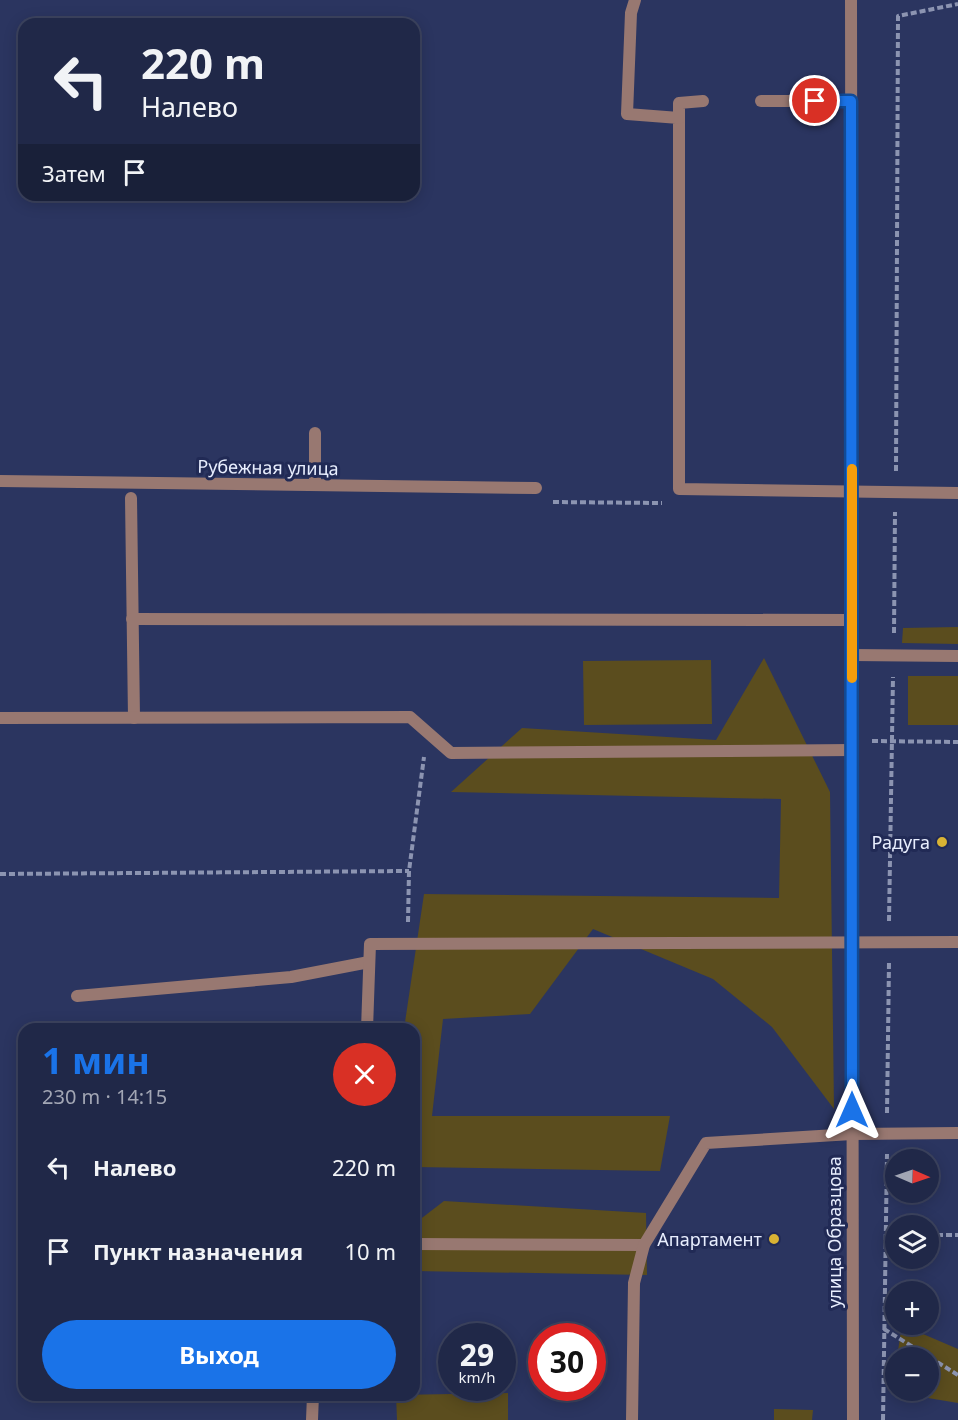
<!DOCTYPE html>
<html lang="ru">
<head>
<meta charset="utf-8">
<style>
  :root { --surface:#202848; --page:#28304f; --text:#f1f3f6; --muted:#a2a6b4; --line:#3d4460; --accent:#1a73e8 }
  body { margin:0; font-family:"Noto Sans",sans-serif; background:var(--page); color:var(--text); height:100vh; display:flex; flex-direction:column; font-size:22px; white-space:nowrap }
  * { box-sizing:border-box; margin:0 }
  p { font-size:20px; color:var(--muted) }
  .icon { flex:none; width:33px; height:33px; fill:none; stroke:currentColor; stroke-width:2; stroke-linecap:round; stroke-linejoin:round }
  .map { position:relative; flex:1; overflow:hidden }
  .side { position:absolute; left:18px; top:1023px; width:402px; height:378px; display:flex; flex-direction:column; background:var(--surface); border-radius:18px; box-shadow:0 3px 15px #0003,0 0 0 2px var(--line) }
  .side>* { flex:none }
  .top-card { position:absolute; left:18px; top:18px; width:402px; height:183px; border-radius:18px; box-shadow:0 3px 15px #0003,0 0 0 2px var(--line); background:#202848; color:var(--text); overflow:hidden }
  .needle { width:39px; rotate:92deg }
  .fabs { position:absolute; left:885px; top:1149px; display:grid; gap:12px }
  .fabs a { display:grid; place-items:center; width:54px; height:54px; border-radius:50%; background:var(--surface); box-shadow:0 3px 15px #0003,0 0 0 2px var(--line); font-size:30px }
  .speed { position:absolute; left:438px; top:1323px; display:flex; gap:12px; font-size:30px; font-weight:700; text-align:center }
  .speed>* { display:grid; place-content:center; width:78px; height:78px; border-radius:50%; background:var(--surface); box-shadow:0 3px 15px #0003,0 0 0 2px var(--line); line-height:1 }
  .speed small { font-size:15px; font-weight:400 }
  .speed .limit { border:9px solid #d22; background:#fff; color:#111 }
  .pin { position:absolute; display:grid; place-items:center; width:51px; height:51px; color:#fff; margin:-26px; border:3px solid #fff; border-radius:50%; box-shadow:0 2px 6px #0007 }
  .me { position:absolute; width:66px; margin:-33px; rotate:0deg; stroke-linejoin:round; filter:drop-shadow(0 0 4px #0008) }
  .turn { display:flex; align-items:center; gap:21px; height:126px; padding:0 24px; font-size:27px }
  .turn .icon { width:78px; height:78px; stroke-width:2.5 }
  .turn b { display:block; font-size:42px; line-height:51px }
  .then { display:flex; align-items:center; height:57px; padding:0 24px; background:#0003; gap:12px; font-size:22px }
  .round { display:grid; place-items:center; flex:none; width:63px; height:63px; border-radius:32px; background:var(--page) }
  .overview { display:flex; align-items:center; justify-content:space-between; height:102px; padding:0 24px }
  h1 { font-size:36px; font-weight:700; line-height:45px; color:var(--accent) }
  .action { display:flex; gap:12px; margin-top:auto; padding:12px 24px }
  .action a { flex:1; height:69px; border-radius:36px; background:var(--accent); color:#fff; font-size:24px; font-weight:700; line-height:69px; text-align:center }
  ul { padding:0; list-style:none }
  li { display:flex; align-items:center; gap:18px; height:84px; padding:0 24px }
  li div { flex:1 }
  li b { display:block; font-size:22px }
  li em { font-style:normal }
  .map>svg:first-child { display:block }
  .green { fill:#5b4d1e }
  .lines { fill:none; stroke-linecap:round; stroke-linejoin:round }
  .path { stroke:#8c94b1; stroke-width:4; stroke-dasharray:6 3; stroke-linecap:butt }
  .lane { stroke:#987871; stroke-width:12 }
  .street { stroke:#987871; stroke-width:12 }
  .route-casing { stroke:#114b97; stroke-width:15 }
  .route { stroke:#1a73e8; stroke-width:10 }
  .slow { stroke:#f59e0b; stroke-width:10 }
  .poi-dot { fill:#d9b334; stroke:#212a55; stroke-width:2 }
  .labels { text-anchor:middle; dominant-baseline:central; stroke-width:6; stroke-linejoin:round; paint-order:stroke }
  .street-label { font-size:18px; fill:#e8eefe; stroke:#212a55 }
  .poi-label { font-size:18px; fill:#e8eefe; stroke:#212a55; text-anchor:end }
</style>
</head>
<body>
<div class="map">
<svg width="958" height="1420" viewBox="0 0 958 1420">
  <rect width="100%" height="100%" fill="#2b3560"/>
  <g class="green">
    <polygon points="958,627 958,644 902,643 903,628"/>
    <polygon points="764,658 830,792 834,1109 772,1027 713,979 593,929 530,1014 443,1019 432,1116 670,1116 660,1171 414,1167 414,1029 404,1029 424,894 779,898 781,799 451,792 522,728 716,740"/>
    <polygon points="711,660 712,724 584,725 583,661"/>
    <rect x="908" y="676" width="50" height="49"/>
    <polygon points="444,1201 646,1213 647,1275 414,1271 414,1224"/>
    <polygon points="902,1325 958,1349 958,1403 892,1392 895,1370 896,1390 928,1390 928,1358 897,1357"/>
    <polygon points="508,1393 508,1420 397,1420 396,1395"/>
    <polygon points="774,1409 813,1410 812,1420 774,1420"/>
  </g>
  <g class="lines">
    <g class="path">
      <polyline points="896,471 898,16 958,4"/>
      <polyline points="553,502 662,503"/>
      <polyline points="894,633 895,512"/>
      <polyline points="872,741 958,742"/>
      <polyline points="0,874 409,871"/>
      <polyline points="889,921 893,677"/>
      <polyline points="408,922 409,871 424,757"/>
      <polyline points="887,1113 889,962"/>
      <polyline points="886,1235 896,1235"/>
      <polyline points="928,1235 958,1235"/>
      <polyline points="884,1329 958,1375"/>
      <polyline points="883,1420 887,1154"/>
    </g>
    <g class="lane">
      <polyline points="635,0 631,13 627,114 679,118 679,489 958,493"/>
      <polyline points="761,101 851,101"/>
      <polyline points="679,118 679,103 703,101"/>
      <polyline points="315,485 315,433"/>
      <polyline points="131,498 134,718"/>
      <polyline points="132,619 852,620"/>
      <polyline points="852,655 958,656"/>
      <polyline points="0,718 410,717 451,753 852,750"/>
      <polyline points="77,996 291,977 369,962"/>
      <polyline points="367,1029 370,944 958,942"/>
      <polyline points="414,1244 644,1245"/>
      <polyline points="312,1420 313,1395"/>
      <polyline points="632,1420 634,1283 644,1245 706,1143 852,1134 958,1133"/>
    </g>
    <g class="street">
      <polyline points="851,0 853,1420"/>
      <polyline points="0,481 536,488"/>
    </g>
  </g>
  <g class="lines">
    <defs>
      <polyline id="route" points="815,101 851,101 852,1110"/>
    </defs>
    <use href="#route" class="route-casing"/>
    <use href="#route" class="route"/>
    <polyline class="slow" points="852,469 852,678"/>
  </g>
  <g class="poi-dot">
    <circle cx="942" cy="842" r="6"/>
    <circle cx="774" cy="1239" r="6"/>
  </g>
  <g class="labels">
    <g class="street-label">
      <text transform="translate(268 467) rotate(1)">Рубежная улица</text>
      <text transform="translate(834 1232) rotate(-90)">улица Образцова</text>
    </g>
    <g class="poi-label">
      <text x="930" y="842">Радуга</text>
      <text x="762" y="1239">Апартамент</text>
    </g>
  </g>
</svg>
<div class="fabs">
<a><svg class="needle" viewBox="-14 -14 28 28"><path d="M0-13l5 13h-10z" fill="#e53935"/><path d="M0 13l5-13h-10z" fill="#a2a6b4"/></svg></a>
<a><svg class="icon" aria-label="layers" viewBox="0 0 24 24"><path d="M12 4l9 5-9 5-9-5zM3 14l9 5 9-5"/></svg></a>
<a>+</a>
<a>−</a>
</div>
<div class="speed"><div>29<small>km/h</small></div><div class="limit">30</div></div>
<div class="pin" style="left:815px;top:101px;background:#d93025"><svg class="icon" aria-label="arrive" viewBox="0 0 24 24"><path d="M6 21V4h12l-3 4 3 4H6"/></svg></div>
<svg class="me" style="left:852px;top:1110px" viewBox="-20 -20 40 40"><path d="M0-17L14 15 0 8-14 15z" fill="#1a73e8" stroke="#fff" stroke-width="4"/></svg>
<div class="top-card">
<div class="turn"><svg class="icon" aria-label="left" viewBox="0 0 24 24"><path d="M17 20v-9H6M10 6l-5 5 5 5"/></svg><div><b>220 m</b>Налево</div></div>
<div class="then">Затем<svg class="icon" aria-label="arrive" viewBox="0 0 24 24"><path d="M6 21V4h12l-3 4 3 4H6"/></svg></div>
</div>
<section class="side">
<div class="overview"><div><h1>1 мин</h1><p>230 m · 14:15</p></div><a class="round" style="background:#d93025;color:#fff"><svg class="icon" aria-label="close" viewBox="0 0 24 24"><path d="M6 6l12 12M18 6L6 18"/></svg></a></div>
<ul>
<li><svg class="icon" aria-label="left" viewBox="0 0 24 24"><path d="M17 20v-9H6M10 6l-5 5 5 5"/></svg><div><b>Налево</b></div><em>220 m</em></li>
<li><svg class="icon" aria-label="arrive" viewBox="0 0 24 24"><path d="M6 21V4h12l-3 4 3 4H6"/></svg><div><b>Пункт назначения</b></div><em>10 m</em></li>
</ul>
<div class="action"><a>Выход</a></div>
</section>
</div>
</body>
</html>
